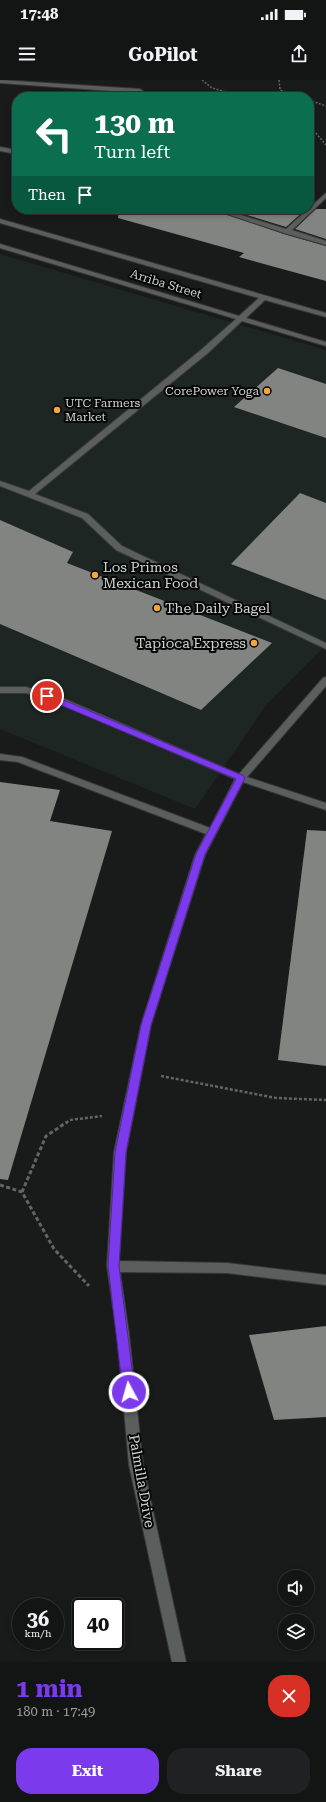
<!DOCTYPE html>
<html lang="en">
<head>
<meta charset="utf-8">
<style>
  :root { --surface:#131414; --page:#202122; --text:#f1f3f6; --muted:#9d9ea0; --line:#323334; --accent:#7c3aed }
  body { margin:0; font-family:"Roboto Serif",serif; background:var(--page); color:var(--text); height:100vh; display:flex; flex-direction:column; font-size:15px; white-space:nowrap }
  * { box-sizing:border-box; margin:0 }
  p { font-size:13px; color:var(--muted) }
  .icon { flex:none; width:22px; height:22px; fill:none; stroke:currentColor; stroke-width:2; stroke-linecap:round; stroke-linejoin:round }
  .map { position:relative; height:1582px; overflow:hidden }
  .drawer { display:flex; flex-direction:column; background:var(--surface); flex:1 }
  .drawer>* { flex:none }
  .hud { position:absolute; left:12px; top:12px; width:302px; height:122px; border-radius:16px; box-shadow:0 2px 6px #0003,0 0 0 1px var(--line); background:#0b6e4f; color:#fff; overflow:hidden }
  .controls { position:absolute; left:278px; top:1490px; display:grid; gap:8px }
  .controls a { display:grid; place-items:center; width:36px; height:36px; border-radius:50%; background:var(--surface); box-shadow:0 2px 6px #0003,0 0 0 1px var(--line); font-size:20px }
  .speed { position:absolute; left:12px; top:1518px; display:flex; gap:8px; font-size:20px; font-weight:700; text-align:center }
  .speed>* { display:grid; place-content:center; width:52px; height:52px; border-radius:50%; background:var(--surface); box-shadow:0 2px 6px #0003,0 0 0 1px var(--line); line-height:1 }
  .speed small { font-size:10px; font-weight:400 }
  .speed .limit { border:2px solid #111; border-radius:6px; background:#fff; color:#111 }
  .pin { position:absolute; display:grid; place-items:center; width:34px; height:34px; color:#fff; margin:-17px; border:2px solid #fff; border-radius:50%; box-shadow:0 1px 4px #0007 }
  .me { position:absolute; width:44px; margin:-22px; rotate:354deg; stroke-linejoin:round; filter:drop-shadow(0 0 3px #0008) }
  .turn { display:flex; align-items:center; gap:14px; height:84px; padding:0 16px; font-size:18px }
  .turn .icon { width:52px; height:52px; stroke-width:2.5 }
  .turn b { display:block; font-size:28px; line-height:34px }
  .then { display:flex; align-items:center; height:38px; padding:0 16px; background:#0003; gap:8px; font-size:15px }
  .round { display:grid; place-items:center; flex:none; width:42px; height:42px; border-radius:16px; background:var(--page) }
  .head { display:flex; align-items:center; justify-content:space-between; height:68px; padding:0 16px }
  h1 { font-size:24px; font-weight:700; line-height:30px; color:var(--accent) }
  .button { display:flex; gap:8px; margin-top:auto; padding:8px 16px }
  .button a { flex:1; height:46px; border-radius:16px; background:var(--accent); color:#fff; font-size:16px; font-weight:700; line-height:46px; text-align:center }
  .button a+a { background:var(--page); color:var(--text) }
  .status { display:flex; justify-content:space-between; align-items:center; height:28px; padding:0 20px; background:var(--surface); direction:ltr }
  .status svg { height:11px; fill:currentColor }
  header { display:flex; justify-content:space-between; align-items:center; height:52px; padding:0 16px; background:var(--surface); font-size:18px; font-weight:700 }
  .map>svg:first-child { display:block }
  .built { fill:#1d2622 }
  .building { fill:#828482 }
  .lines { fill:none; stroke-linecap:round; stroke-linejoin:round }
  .minor-casing { stroke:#363737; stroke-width:2 }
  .path-far2 { stroke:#636564; stroke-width:1.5; stroke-dasharray:2 1.5; stroke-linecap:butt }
  .path-far1 { stroke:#636564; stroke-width:2.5; stroke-dasharray:3 2; stroke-linecap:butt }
  .path { stroke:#636564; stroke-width:3; stroke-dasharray:4 2.5; stroke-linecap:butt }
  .minor { fill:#5a5e5c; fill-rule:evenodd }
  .route { fill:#7c3aed; stroke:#51269a }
  .poi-dot { fill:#f2a541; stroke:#050606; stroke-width:1.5 }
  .labels { text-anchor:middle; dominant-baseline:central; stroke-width:4; stroke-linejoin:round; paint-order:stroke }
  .far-street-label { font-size:12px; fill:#d0d2d2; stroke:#050606 }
  .far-poi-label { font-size:12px; fill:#d0d2d2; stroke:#050606; text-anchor:end }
  .poi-label { font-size:14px; fill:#d0d2d2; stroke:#050606; text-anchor:start }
  .street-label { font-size:14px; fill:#d0d2d2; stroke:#050606 }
</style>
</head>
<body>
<div class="status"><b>17:48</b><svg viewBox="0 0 49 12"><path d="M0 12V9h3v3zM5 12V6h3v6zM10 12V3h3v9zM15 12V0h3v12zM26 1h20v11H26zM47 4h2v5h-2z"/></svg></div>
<header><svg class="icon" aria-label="menu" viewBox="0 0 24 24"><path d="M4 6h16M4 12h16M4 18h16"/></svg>GoPilot<svg class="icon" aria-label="share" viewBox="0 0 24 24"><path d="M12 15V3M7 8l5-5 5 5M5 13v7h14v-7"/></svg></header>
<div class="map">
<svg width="326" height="1582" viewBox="0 0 326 1582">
  <rect width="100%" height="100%" fill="#191b1a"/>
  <polygon class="built" points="0,174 326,270 326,565 266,625 195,729 0,649"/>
  <g class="building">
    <polygon points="119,129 211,129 284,154 326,166 326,201 239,177 244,173 118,138"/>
    <polygon points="227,129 306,129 286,147"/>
    <polygon points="316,129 326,129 326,159 295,149"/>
    <polygon points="278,288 326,304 326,358 234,327"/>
    <polygon points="300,413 326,423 326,520 231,484"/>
    <polygon points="0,440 73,472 67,483 272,563 201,630 0,544"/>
    <polygon points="0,702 60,710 50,741 112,751 8,1100 0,1099"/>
    <polygon points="307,750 326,751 326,986 278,980"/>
    <polygon points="326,1246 326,1337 274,1340 249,1255"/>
  </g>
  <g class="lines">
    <defs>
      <g id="minor">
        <polygon points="0,0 140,9 143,11 140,13 0,3"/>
        <polygon points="0,67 17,70 17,74 0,71"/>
        <polygon points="326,113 326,118 292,150 326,161 326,165 284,153 212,129 222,129 286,149"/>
        <polygon points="0,139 326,233 326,237 265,220 246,238 326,262 326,266 242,241 208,273 35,414 88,434 122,466 326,563 326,569 116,470 82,438 0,406 0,401 29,411 202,269 236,239 0,168 0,164 239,236 259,218 0,143"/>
        <polygon points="326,597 326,606 247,697 326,723 326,730 243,702 205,775 151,945 126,1072 119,1181 227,1183 326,1195 326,1205 227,1193 120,1192 129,1254 143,1385 186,1582 172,1582 129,1385 117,1254 107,1186 114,1072 141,945 195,775 206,754 18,682 0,680 0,674 22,677 210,748 235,699 54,621 26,613 0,613 0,607 26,607 60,617 239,694 323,598"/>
      </g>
    </defs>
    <use href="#minor" class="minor-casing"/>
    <g class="path-far2">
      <polyline points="202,0 212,8 244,17"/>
      <polyline points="279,0 280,10 300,17"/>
      <polyline points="309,20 326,26"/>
      <polyline points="309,45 326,65"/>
    </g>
    <g class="path-far1">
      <polyline points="161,996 276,1018 326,1020"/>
      <polyline points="66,1043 70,1040 102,1036"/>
    </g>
    <g class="path">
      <polyline points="0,1105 22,1112 54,1169 89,1206"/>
      <polyline points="22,1112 46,1056 67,1042"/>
    </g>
    <use href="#minor" class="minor"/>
  </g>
  <polygon class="route" points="47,613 244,696 245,698 205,774 151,945 126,1072 119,1186 135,1312 133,1316 129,1318 125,1316 123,1312 108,1186 115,1072 141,945 196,774 236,699 44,618 43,616"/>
  <g class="poi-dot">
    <circle cx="267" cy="311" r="4"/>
    <circle cx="57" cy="330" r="4"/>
    <circle cx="95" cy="495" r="4"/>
    <circle cx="157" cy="528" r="4"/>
    <circle cx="254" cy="563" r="4"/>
  </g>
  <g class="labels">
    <g class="far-street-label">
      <text transform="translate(166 204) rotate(17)">Arriba Street</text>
    </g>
    <g class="far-poi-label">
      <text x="259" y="311">CorePower Yoga</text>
      <text x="65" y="323" text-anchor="start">UTC Farmers<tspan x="65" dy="14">Market</tspan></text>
    </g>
    <g class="poi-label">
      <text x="103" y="487">Los Primos<tspan x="103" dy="16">Mexican Food</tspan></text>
      <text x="165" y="528">The Daily Bagel</text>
      <text x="246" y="563" text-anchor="end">Tapioca Express</text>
    </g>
    <g class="street-label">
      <text transform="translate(142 1401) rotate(80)">Palmilla Drive</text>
    </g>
  </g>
</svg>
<div class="controls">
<a><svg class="icon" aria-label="sound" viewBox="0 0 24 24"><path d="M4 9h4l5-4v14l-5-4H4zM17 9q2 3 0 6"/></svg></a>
<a><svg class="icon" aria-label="layers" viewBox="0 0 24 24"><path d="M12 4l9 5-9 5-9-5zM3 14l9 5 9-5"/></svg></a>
</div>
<div class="speed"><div>36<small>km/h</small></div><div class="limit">40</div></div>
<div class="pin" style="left:47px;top:616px;background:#d93025"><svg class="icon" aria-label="arrive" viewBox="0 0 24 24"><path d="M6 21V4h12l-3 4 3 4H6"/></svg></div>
<svg class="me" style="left:129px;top:1312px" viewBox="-20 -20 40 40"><circle r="17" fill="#7c3aed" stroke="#fff" stroke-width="3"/><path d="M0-11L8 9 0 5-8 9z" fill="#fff"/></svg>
<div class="hud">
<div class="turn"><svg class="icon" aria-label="left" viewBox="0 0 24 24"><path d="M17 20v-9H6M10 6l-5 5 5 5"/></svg><div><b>130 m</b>Turn left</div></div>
<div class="then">Then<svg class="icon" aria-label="arrive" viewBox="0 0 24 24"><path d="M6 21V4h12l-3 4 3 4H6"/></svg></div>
</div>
</div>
<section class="drawer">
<div class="head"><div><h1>1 min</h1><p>180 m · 17:49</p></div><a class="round" style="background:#d93025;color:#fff"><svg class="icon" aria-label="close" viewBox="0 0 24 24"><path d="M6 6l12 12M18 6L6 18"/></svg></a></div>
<div class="button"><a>Exit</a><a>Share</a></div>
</section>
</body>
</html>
